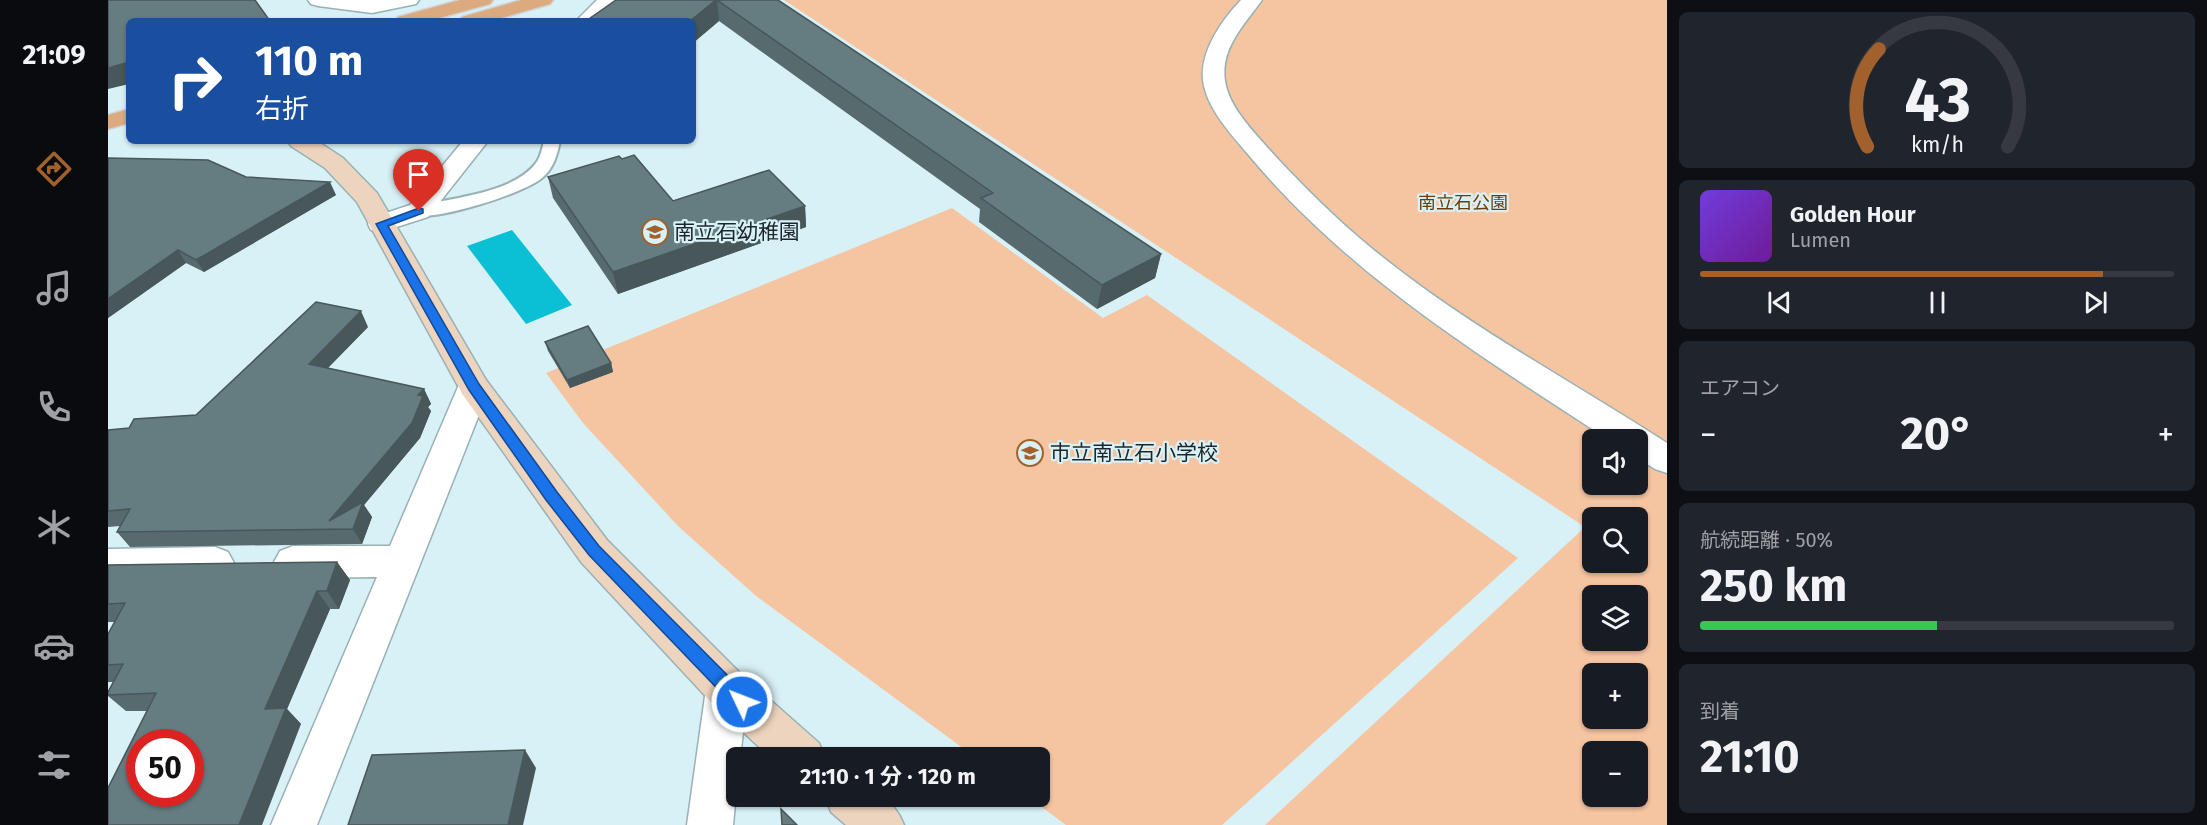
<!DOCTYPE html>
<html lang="ja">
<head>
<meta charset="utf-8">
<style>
	:root { --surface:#171b24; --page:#20242c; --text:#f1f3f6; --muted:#9ea1a6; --line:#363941; --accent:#a2612c }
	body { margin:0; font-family:"Fira Sans","Noto Sans JP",sans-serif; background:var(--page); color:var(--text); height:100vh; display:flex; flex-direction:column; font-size:22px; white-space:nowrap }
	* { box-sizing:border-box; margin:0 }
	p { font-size:20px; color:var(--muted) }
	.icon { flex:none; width:33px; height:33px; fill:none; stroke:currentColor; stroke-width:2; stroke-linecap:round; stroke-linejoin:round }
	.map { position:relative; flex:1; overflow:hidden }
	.drawer { display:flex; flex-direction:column; gap:12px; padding:12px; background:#0d0f14; width:540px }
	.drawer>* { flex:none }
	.banner { position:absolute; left:18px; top:18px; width:570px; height:126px; border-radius:9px; box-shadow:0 2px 4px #0004; background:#1a4fa0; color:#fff; overflow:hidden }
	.controls { position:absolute; left:1474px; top:429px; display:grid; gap:12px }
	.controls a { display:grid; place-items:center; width:66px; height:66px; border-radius:9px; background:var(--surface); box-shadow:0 2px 4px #0004; font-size:30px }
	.speed { position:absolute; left:18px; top:729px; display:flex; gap:12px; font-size:30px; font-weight:700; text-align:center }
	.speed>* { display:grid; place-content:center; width:78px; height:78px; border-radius:50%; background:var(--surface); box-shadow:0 2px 4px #0004; line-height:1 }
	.speed .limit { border:9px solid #d22; background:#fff; color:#111 }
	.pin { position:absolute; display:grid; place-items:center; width:51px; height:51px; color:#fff; margin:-62px -26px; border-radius:50% 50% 50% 0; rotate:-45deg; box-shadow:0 0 6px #0007 }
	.pin .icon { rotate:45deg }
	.me { position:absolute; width:66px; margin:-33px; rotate:313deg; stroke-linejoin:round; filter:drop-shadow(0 0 4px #0008) }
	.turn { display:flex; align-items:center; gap:21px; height:126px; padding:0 30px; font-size:27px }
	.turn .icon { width:78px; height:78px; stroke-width:2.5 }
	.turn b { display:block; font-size:42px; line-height:51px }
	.big { font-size:45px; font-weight:700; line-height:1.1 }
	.drawer .widget { flex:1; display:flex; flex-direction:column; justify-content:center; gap:9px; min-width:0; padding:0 21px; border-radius:9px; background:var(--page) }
	.drawer .dial { align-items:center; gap:0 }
	.dial svg { height:156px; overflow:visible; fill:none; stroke:var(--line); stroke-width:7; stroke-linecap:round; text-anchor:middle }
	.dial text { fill:var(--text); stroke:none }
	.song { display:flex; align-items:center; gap:18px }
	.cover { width:72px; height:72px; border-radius:9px; background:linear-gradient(135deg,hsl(260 70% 55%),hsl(280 70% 35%)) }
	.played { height:6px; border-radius:3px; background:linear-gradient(90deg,var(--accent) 85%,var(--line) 85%) }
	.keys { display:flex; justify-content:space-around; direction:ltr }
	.heat { display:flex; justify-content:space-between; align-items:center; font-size:33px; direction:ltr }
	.charge { height:9px; border-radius:4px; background:linear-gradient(90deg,#34c759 50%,var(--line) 0) }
	.trip { position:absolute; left:618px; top:747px; width:324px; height:60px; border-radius:9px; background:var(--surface); box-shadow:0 2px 4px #0004; font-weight:700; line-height:60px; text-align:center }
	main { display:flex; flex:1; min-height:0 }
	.tabs { display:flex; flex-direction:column; width:108px; justify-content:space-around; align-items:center; background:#090b0e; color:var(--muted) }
	.tabs .icon { width:42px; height:42px }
	.tabs .selected { color:var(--accent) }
	.tabs b { font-size:27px; color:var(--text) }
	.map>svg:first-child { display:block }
</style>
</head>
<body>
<main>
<nav class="tabs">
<b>21:09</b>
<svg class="icon selected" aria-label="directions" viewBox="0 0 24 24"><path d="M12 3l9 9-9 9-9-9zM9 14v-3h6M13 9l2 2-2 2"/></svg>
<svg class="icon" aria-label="music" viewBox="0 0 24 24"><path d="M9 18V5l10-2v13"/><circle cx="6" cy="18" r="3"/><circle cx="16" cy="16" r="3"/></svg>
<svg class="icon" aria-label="phone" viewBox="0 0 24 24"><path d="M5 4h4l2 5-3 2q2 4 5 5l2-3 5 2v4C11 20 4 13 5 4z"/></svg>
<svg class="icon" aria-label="climate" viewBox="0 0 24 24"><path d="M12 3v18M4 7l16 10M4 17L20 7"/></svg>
<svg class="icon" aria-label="car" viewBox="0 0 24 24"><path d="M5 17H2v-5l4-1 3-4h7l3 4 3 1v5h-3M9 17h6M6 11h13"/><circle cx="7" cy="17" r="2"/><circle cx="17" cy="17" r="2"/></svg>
<svg class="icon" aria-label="filters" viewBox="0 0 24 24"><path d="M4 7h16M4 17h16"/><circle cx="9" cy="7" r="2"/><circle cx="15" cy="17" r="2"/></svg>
</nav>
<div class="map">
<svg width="1559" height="825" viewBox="0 0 1559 825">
	<rect width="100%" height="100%" fill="#d8f1f6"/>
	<g fill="#f5c4a1" fill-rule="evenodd">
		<path d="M 676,0 L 1559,0 L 1559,825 L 1157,825 L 1477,527 ZM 1485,440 L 1530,440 L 1530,484 L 1485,484 ZM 1485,518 L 1530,518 L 1530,562 L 1485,562 ZM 1485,596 L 1530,596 L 1530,640 L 1485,640 ZM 1485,674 L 1530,674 L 1530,718 L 1485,718 ZM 1485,752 L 1530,752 L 1530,796 L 1485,796 Z"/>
		<path d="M 844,208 L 995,318 L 1039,295 L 1410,558 L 1114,825 L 958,825 L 920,797 L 932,796 L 932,758 L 867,757 L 647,595 L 570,526 L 475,423 L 438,373 Z"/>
	</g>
	<path fill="#0bbfd5" d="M 404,230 L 464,305 L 418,324 L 359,246 Z"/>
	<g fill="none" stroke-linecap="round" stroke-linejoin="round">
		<defs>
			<path id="service" d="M 436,141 L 452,141 C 449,155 446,168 434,178 C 415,194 327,221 305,215 L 302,211 L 305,207 C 340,198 405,194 428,163 C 433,157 434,148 436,141 Z"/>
			<path id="pedestrian" d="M 1133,0 L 1154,0 C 1137,24 1112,48 1117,81 C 1121,109 1149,135 1167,156 C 1197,188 1228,219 1262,247 C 1354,323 1460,379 1559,443 L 1559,473 L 1547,469 L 1530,458 L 1530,440 L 1501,440 C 1371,355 1239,274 1139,153 C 1122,133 1098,107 1095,80 C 1092,51 1114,20 1133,0 Z"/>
			<g id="minor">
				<path d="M 200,0 L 311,0 L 308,4 L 264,13 L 210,6 L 203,4 Z"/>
				<path d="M 489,0 L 511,0 L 490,21 L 468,21 Z"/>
				<path d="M 355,141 L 380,141 L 320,217 L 273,232 L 263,230 L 260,224 L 263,218 L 302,205 Z"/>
				<path d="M 366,376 L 377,379 L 382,387 L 209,825 L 163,825 L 269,577 L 185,578 L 172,573 L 166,562 L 172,551 L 185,546 L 282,546 L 350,387 L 355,379 Z"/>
				<path d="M 107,547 L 120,552 L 126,563 L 120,574 L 107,579 L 0,581 L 0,549 Z"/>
				<path d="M 619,670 L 634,675 L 640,689 L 632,758 L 628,758 L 628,794 L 625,825 L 579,825 L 598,689 L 604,675 Z"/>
			</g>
			<g id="secondary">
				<path d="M 180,141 L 209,141 L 235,158 L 269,193 L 378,380 L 499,540 L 634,675 L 711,743 L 717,758 L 663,758 L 604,703 L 473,562 L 355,395 L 249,202 L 217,168 L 183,146 Z"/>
				<path d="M 717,796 C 754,796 780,785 796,825 L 738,825 L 723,812 Z"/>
			</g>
			<g id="primary">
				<path d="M 352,0 L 385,0 L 382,4 L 320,21 L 287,21 L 290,17 Z"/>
				<path d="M 413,0 L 445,0 L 442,4 L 383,21 L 351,21 L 354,17 Z"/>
				<path d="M 21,109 L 21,123 L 0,129 L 0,115 Z"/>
			</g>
		</defs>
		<use href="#service" stroke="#98b1b5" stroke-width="4"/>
		<use href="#pedestrian" stroke="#98b1b5" stroke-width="3"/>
		<use href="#minor" stroke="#98b1b5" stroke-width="3"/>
		<use href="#secondary" stroke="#98b1b5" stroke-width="3"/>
		<use href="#primary" stroke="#d2d3d4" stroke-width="3"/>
		<use href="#service" fill="#fff" fill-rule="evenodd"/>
		<use href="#pedestrian" fill="#fff" fill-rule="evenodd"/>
		<use href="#minor" fill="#fff" fill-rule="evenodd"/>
		<use href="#secondary" fill="#edd4bf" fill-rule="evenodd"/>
		<use href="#primary" fill="#dbaa7f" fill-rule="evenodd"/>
	</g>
	<g fill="#576b6e">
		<path d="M 508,0 L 670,0 L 1053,254 L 1047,278 L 989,309 L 871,222 L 872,209 L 611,21 L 585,43 L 585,21 Z"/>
		<path d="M 0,158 L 138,177 L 228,195 L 96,272 L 78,263 L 0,318 Z"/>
		<path d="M 514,159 L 565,201 L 697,206 L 698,227 L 510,294 L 445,198 L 440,177 Z"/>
		<path d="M 260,327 L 220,368 L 316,389 L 323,404 L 320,407 L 323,411 L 312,438 L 256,505 L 264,517 L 254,544 L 22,547 L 9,532 L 12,526 L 0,527 L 0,430 L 21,428 L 88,415 Z"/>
		<path d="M 437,342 L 503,363 L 505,372 L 462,388 L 440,351 Z"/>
		<path d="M 229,562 L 242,580 L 231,609 L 222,609 L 179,709 L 193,724 L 39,711 L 18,711 L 0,696 L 0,692 L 5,682 L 0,682 L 0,634 L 7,622 L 0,622 L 0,565 Z"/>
	</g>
	<g fill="#47575a">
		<path d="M 609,0 L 611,21 L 585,43 L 585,21 L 582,21 Z"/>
		<path d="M 21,62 L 21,84 L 0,89 L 0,68 Z"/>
		<path d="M 222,182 L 228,195 L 96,272 L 88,260 Z"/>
		<path d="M 697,206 L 698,227 L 510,294 L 505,272 Z"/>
		<path d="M 70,250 L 78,263 L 0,318 L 0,299 Z"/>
		<path d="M 1053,254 L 1047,278 L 989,309 L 994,285 Z"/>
		<path d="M 253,311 L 260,327 L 209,379 L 201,364 Z"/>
		<path d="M 503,363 L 505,372 L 462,388 L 459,380 Z"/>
		<path d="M 316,389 L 323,404 L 320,407 L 323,411 L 312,438 L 256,505 L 264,517 L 254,544 L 245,529 L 221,521 L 310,395 Z"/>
		<path d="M 229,562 L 242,580 L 231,609 L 219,591 Z"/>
		<path d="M 209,591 L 222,609 L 179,709 L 193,724 L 154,825 L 131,825 L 157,709 Z"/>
		<path d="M 417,750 L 428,768 L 415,825 L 400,825 Z"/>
	</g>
	<g fill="#657c80" stroke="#47575a" stroke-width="1.5" fill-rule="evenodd">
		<path d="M 0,0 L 147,0 L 162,21 L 21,21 L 21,62 L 0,68 Z"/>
		<path d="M 508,0 L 608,0 L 582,21 L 478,21 Z"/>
		<path d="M 609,0 L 670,0 L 1053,254 L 994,285 L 873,198 L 885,193 Z"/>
		<path d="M 526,155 L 565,201 L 661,170 L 697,206 L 505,272 L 440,177 L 511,156 L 514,159 Z"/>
		<path d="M 0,158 L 100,160 L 138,177 L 222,182 L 88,260 L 70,250 L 0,299 Z"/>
		<path d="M 208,302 L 253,311 L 201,364 L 316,389 L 310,395 L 315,396 L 304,423 L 221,521 L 255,502 L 245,529 L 9,532 L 22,509 L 0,511 L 0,430 L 21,428 L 26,419 L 88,415 Z"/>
		<path d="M 480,326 L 503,363 L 459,380 L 437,342 Z"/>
		<path d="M 229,562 L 219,591 L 209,591 L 157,709 L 178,708 L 131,825 L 0,825 L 0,788 L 48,693 L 0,695 L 0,692 L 15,664 L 0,665 L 0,634 L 17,603 L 0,604 L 0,565 ZM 32,742 L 82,742 L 82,794 L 32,794 Z"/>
		<path d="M 417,750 L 400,825 L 240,825 L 264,755 Z"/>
		<path d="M 673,809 L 689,825 L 674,825 Z"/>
	</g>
	<path fill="#1a73e8" stroke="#114b97" stroke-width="1.5" d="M 311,208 L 315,209 L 315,213 L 280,226 L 371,384 L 449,492 L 491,546 L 641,697 L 643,702 L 641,708 L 634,710 L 628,708 L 481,555 L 438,500 L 361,390 L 268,224 Z"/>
	<defs>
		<symbol id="school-ring" viewBox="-11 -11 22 22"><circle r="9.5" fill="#d8f1f6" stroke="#a2612c" stroke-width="1.5"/><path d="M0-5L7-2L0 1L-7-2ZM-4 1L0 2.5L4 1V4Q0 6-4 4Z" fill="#a2612c"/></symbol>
	</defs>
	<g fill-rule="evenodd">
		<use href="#school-ring" x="532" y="217" width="30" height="30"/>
		<use href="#school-ring" x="907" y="438" width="30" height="30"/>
	</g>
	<g text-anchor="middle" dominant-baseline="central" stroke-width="4.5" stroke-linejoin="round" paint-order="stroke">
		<g font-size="18" fill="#6f3b09" stroke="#d8f1f6">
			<text x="1355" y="203">南立石公園</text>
		</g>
		<g font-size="21" fill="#1c2527" stroke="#d8f1f6" text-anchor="start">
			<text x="566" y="232">南立石幼稚園</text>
			<text x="942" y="453">市立南立石小学校</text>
		</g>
	</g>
</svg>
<div class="controls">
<a><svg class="icon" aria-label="sound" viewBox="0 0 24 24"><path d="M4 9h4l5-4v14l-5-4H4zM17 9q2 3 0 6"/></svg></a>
<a><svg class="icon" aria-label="search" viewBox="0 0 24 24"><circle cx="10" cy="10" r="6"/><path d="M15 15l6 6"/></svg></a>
<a><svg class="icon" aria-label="layers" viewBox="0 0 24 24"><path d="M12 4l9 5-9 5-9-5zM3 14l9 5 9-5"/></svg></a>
<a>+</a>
<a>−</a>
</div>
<div class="speed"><div class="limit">50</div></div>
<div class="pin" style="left:311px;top:211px;background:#d93025"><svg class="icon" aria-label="arrive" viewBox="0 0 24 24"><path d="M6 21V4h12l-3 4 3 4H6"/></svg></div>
<svg class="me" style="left:634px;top:702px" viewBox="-20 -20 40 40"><circle r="17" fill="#1a73e8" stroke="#fff" stroke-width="3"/><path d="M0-11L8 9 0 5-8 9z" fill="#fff"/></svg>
<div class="trip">21:10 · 1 分 · 120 m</div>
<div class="banner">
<div class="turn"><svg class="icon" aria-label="right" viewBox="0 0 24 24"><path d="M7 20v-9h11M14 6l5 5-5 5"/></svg><div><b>110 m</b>右折</div></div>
</div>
</div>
<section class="drawer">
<div class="widget dial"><svg viewBox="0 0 100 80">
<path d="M14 69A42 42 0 1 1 86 69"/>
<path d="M14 69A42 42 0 0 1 20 19" stroke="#a2612c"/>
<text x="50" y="56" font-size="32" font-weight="700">43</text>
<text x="50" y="72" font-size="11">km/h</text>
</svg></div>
<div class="widget">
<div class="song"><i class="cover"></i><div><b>Golden Hour</b><p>Lumen</p></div></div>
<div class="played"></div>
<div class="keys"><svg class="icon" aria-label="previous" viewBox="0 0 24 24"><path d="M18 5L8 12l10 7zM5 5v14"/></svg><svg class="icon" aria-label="pause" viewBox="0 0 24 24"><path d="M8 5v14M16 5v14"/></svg><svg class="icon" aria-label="next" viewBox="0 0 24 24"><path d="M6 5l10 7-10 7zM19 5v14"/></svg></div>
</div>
<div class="widget"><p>エアコン</p>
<div class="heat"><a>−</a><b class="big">20°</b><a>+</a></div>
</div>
<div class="widget"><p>航続距離 · 50%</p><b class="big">250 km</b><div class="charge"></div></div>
<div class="widget"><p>到着</p><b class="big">21:10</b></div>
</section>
</main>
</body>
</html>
